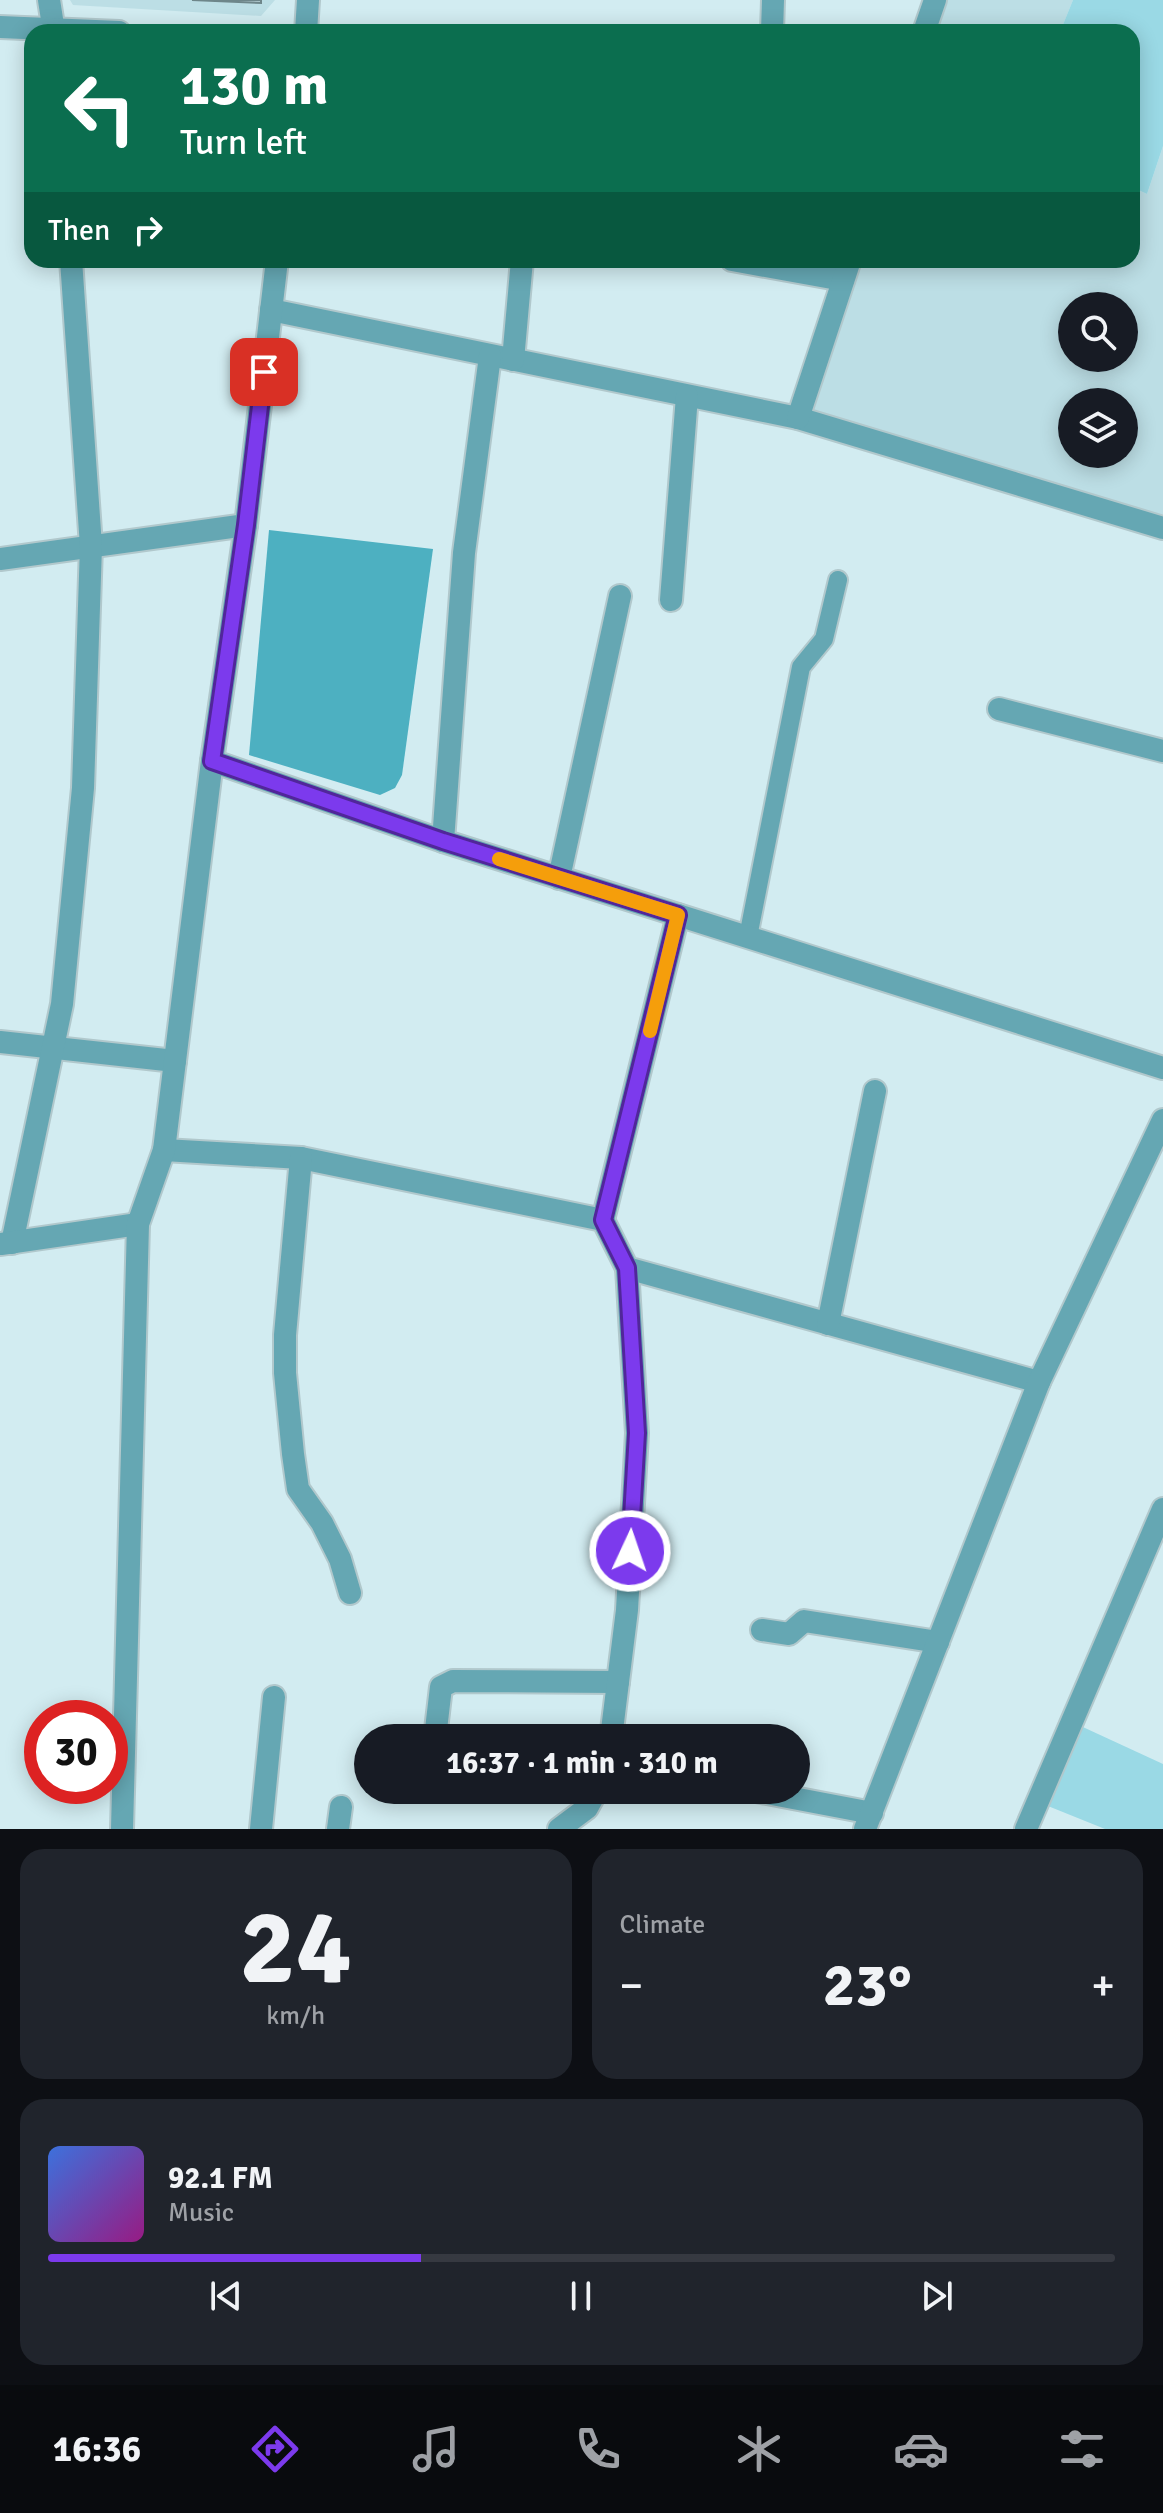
<!DOCTYPE html>
<html lang="en">
<head>
<meta charset="utf-8">
<style>
	:root { --surface:#171b24; --page:#20242c; --text:#f1f3f6; --muted:#9ea1a6; --line:#363941; --accent:#7c3aed }
	body { margin:0; font-family:Signika,sans-serif; background:var(--page); color:var(--text); height:100vh; display:flex; flex-direction:column; font-size:30px; white-space:nowrap }
	* { box-sizing:border-box; margin:0 }
	p { font-size:26px; color:var(--muted) }
	.icon { flex:none; width:44px; height:44px; fill:none; stroke:currentColor; stroke-width:2; stroke-linecap:round; stroke-linejoin:round }
	.map { position:relative; height:1829px; overflow:hidden }
	.drawer { display:flex; flex-direction:column; gap:20px; padding:20px; background:#0d0f14; flex:1 }
	.drawer>* { flex:none }
	.top-card { position:absolute; left:24px; top:24px; width:1116px; height:244px; border-radius:24px; box-shadow:0 4px 20px #0003; background:#0b6e4f; color:#fff; overflow:hidden }
	.tools { position:absolute; left:1058px; top:292px; display:grid; gap:16px }
	.tools a { display:grid; place-items:center; width:80px; height:80px; border-radius:50%; background:var(--surface); box-shadow:0 4px 20px #0003; font-size:40px }
	.speed { position:absolute; left:24px; top:1700px; display:flex; gap:16px; font-size:40px; font-weight:700; text-align:center }
	.speed>* { display:grid; place-content:center; width:104px; height:104px; border-radius:50%; background:var(--surface); box-shadow:0 4px 20px #0003; line-height:1 }
	.speed .limit { border:12px solid #d22; background:#fff; color:#111 }
	.pin { position:absolute; display:grid; place-items:center; width:68px; height:68px; color:#fff; margin:-34px; border-radius:16px; box-shadow:0 4px 12px #0006 }
	.me { position:absolute; width:88px; margin:-44px; rotate:3deg; stroke-linejoin:round; filter:drop-shadow(0 0 6px #0008) }
	.turn { display:flex; align-items:center; gap:28px; height:168px; padding:0 24px; font-size:36px }
	.turn .icon { width:104px; height:104px; stroke-width:2.5 }
	.turn b { display:block; font-size:56px; line-height:68px }
	.then { display:flex; align-items:center; height:76px; padding:0 24px; background:#0003; gap:16px; font-size:30px }
	.big { font-size:60px; font-weight:800; line-height:1.1 }
	.drawer .tile { flex:1; display:flex; flex-direction:column; justify-content:center; gap:12px; min-width:0; padding:0 28px; border-radius:24px; background:var(--page) }
	.drawer .dial { align-items:center; gap:0 }
	.dial b { font-size:104px; line-height:1 }
	.song { display:flex; align-items:center; gap:24px }
	.cover { width:96px; height:96px; border-radius:12px; background:linear-gradient(135deg,hsl(220 70% 55%),hsl(310 70% 35%)) }
	.played { height:8px; border-radius:4px; background:linear-gradient(90deg,var(--accent) 35%,var(--line) 35%) }
	.keys { display:flex; justify-content:space-around; direction:ltr }
	.heat { display:flex; justify-content:space-between; align-items:center; font-size:44px; direction:ltr }
	.drawer .tiles { flex:1; display:grid; gap:20px; grid-template-columns:1fr 1fr }
	.tile:last-child { grid-column:span 2 }
	.trip { position:absolute; left:354px; top:1724px; width:456px; height:80px; border-radius:40px; background:var(--surface); box-shadow:0 4px 20px #0003; font-weight:800; line-height:80px; text-align:center }
	.menu { display:flex; height:128px; justify-content:space-around; align-items:center; background:#090b0e; color:var(--muted) }
	.menu .icon { width:56px; height:56px }
	.menu .on { color:var(--accent) }
	.menu b { font-size:36px; color:var(--text) }
	.map>svg:first-child { display:block }
</style>
</head>
<body>
<div class="map">
<svg width="1163" height="1829" viewBox="0 0 1163 1829">
	<rect width="100%" height="100%" fill="#d2ecf1"/>
	<g fill="#bcdee5" fill-rule="evenodd">
		<path d="M 70,0 L 275,0 L 261,16 L 73,5 Z"/>
		<path d="M 935,0 L 1073,0 L 1060,32 L 925,32 Z"/>
		<path d="M 1163,146 L 1163,528 L 798,418 L 850,260 L 1132,260 L 1132,187 L 1147,194 ZM 1072,306 L 1124,306 L 1124,358 L 1072,358 ZM 1072,402 L 1124,402 L 1124,454 L 1072,454 Z"/>
	</g>
	<g fill="#9ad9e5">
		<path d="M 1073,0 L 1163,0 L 1163,146 L 1147,194 L 1132,187 L 1132,32 L 1060,32 Z"/>
		<path d="M 1072,1722 L 1163,1764 L 1163,1829 L 1105,1829 L 1038,1802 Z"/>
	</g>
	<path fill="#4db0c1" d="M 269,530 L 433,549 L 402,775 L 395,788 L 380,795 L 249,755 Z"/>
	<path fill="#b0c9ce" stroke="#6e868a" stroke-width="2" d="M 192,0 L 261,0 L 261,3 Z"/>
	<g fill="none" stroke-linecap="round" stroke-linejoin="round">
		<defs>
			<path id="service" d="M 748,937 L 801,667 L 824,639 L 838,580"/>
			<g id="minor">
				<path d="M 49,0 L 54,32"/>
				<path d="M 0,27 L 119,32"/>
				<path d="M 306,32 L 308,0"/>
				<path d="M 772,32 L 773,0"/>
				<path d="M 924,32 L 935,0"/>
				<path d="M 732,260 L 843,280"/>
				<path d="M 271,310 L 798,418 L 1163,528"/>
				<path d="M 513,360 L 522,260"/>
				<path d="M 798,418 L 850,260"/>
				<path d="M 0,559 L 246,525"/>
				<path d="M 671,600 L 687,396"/>
				<path d="M 999,709 L 1163,751"/>
				<path d="M 212,761 L 443,841 L 1163,1068"/>
				<path d="M 443,841 L 464,553 L 490,356"/>
				<path d="M 559,878 L 620,596"/>
				<path d="M 0,1042 L 175,1061"/>
				<path d="M 164,1150 L 301,1158 L 603,1220 L 627,1268 L 1039,1382"/>
				<path d="M 301,1158 L 285,1335 L 285,1373 L 293,1454 L 298,1489 L 322,1523 L 340,1559 L 350,1593"/>
				<path d="M 603,1220 L 678,915"/>
				<path d="M 12,1243 L 62,1004 L 83,788 L 91,546 L 71,260"/>
				<path d="M 1,1244 L 138,1224"/>
				<path d="M 828,1324 L 875,1091"/>
				<path d="M 762,1630 L 789,1634 L 804,1621 L 938,1642"/>
				<path d="M 435,1738 L 441,1687 L 453,1681 L 618,1682"/>
				<path d="M 611,1738 L 627,1610 L 637,1433 L 627,1268"/>
				<path d="M 751,1790 L 872,1813"/>
				<path d="M 122,1829 L 138,1224 L 164,1150 L 212,761 L 246,525 L 277,260"/>
				<path d="M 261,1829 L 274,1697"/>
				<path d="M 338,1829 L 341,1807"/>
				<path d="M 559,1829 L 587,1808 L 597,1790"/>
				<path d="M 865,1829 L 1039,1382 L 1163,1120"/>
				<path d="M 1026,1829 L 1163,1509"/>
			</g>
		</defs>
		<use href="#service" stroke="#b1c8cc" stroke-width="22"/>
		<use href="#minor" stroke="#b1c8cc" stroke-width="26"/>
		<use href="#service" stroke="#65a7b3" stroke-width="18"/>
		<use href="#minor" stroke="#65a7b3" stroke-width="22"/>
	</g>
	<g fill="none" stroke-linecap="round" stroke-linejoin="round">
		<defs>
			<path id="route" d="M 264,372 L 246,525 L 212,761 L 443,841 L 678,915 L 603,1220 L 627,1268 L 637,1433 L 630,1551"/>
		</defs>
		<use href="#route" stroke="#51269a" stroke-width="20"/>
		<use href="#route" stroke="#7c3aed" stroke-width="14"/>
		<path stroke="#f59e0b" stroke-width="14" d="M 499,859 L 678,915 L 650,1031"/>
	</g>
</svg>
<div class="tools">
<a><svg class="icon" aria-label="search" viewBox="0 0 24 24"><circle cx="10" cy="10" r="6"/><path d="M15 15l6 6"/></svg></a>
<a><svg class="icon" aria-label="layers" viewBox="0 0 24 24"><path d="M12 4l9 5-9 5-9-5zM3 14l9 5 9-5"/></svg></a>
</div>
<div class="speed"><div class="limit">30</div></div>
<div class="pin" style="left:264px;top:372px;background:#d93025"><svg class="icon" aria-label="arrive" viewBox="0 0 24 24"><path d="M6 21V4h12l-3 4 3 4H6"/></svg></div>
<svg class="me" style="left:630px;top:1551px" viewBox="-20 -20 40 40"><circle r="17" fill="#7c3aed" stroke="#fff" stroke-width="3"/><path d="M0-11L8 9 0 5-8 9z" fill="#fff"/></svg>
<div class="trip">16:37 · 1 min · 310 m</div>
<div class="top-card">
<div class="turn"><svg class="icon" aria-label="left" viewBox="0 0 24 24"><path d="M17 20v-9H6M10 6l-5 5 5 5"/></svg><div><b>130 m</b>Turn left</div></div>
<div class="then">Then<svg class="icon" aria-label="right" viewBox="0 0 24 24"><path d="M7 20v-9h11M14 6l5 5-5 5"/></svg></div>
</div>
</div>
<section class="drawer">
<div class="tiles">
<div class="tile dial"><b>24</b><p>km/h</p></div>
<div class="tile"><p>Climate</p>
<div class="heat"><a>−</a><b class="big">23°</b><a>+</a></div>
</div>
<div class="tile">
<div class="song"><i class="cover"></i><div><b>92.1 FM</b><p>Music</p></div></div>
<div class="played"></div>
<div class="keys"><svg class="icon" aria-label="previous" viewBox="0 0 24 24"><path d="M18 5L8 12l10 7zM5 5v14"/></svg><svg class="icon" aria-label="pause" viewBox="0 0 24 24"><path d="M8 5v14M16 5v14"/></svg><svg class="icon" aria-label="next" viewBox="0 0 24 24"><path d="M6 5l10 7-10 7zM19 5v14"/></svg></div>
</div>
</div>
</section>
<nav class="menu">
<b>16:36</b>
<svg class="icon on" aria-label="directions" viewBox="0 0 24 24"><path d="M12 3l9 9-9 9-9-9zM9 14v-3h6M13 9l2 2-2 2"/></svg>
<svg class="icon" aria-label="music" viewBox="0 0 24 24"><path d="M9 18V5l10-2v13"/><circle cx="6" cy="18" r="3"/><circle cx="16" cy="16" r="3"/></svg>
<svg class="icon" aria-label="phone" viewBox="0 0 24 24"><path d="M5 4h4l2 5-3 2q2 4 5 5l2-3 5 2v4C11 20 4 13 5 4z"/></svg>
<svg class="icon" aria-label="climate" viewBox="0 0 24 24"><path d="M12 3v18M4 7l16 10M4 17L20 7"/></svg>
<svg class="icon" aria-label="car" viewBox="0 0 24 24"><path d="M5 17H2v-5l4-1 3-4h7l3 4 3 1v5h-3M9 17h6M6 11h13"/><circle cx="7" cy="17" r="2"/><circle cx="17" cy="17" r="2"/></svg>
<svg class="icon" aria-label="filters" viewBox="0 0 24 24"><path d="M4 7h16M4 17h16"/><circle cx="9" cy="7" r="2"/><circle cx="15" cy="17" r="2"/></svg>
</nav>
</body>
</html>
